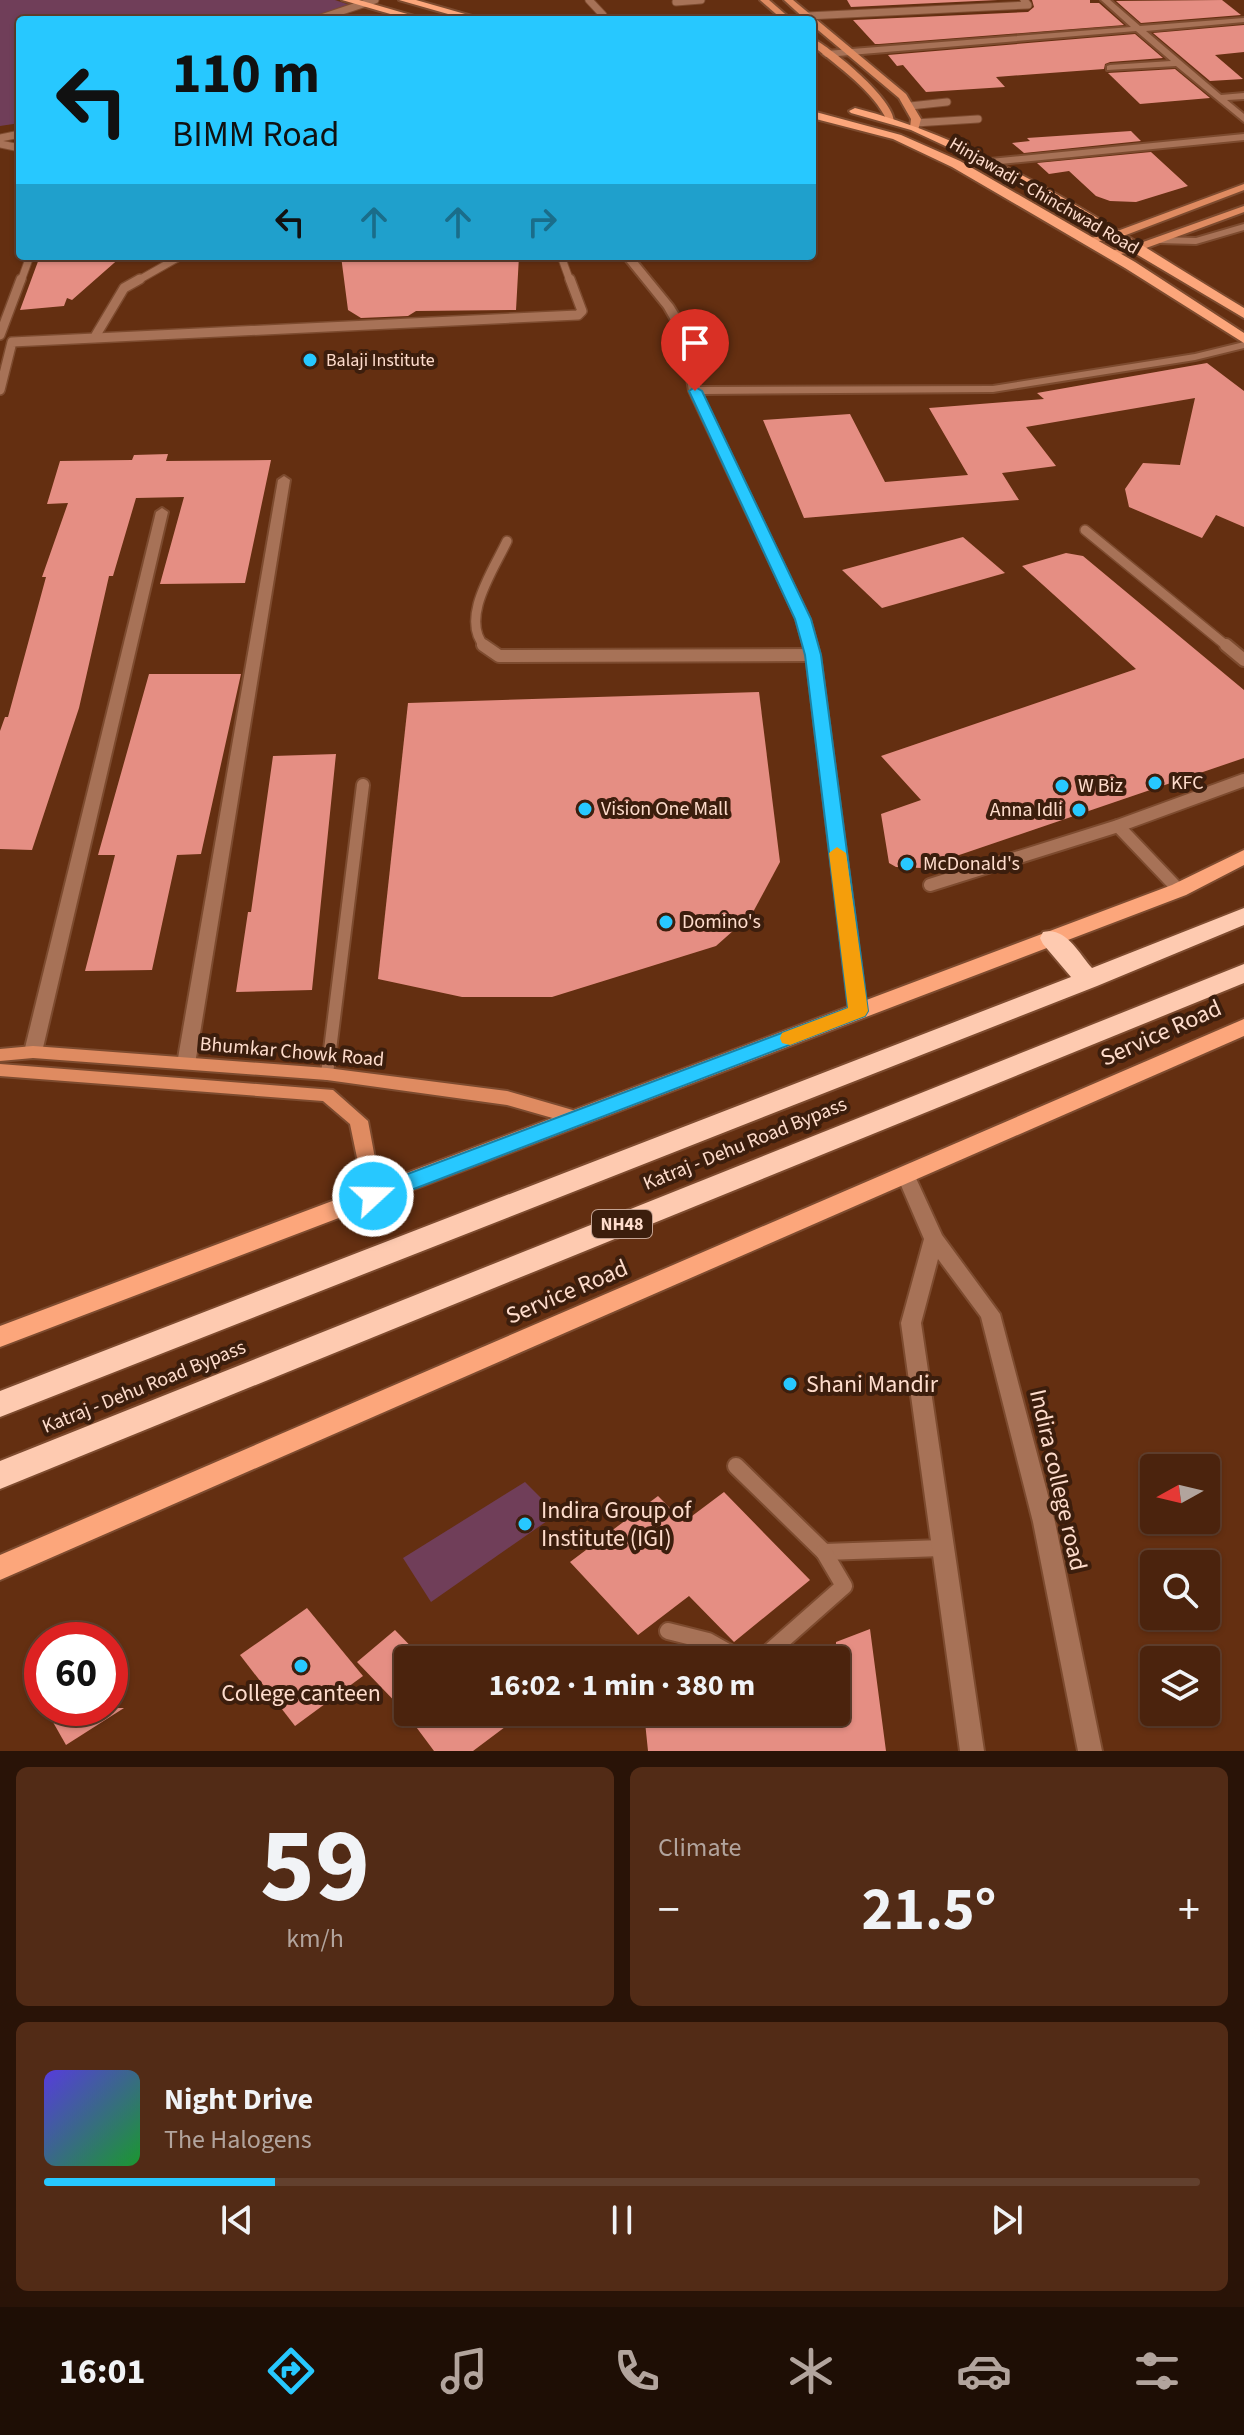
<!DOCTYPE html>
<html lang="en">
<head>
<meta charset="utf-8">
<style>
	:root { --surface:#4b230d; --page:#522b16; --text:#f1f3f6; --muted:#b2a49d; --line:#62402e; --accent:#27c8ff }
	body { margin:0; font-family:"Source Sans 3",sans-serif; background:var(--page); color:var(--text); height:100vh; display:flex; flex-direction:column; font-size:30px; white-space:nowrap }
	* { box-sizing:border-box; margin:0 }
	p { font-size:26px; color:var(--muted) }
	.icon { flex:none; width:44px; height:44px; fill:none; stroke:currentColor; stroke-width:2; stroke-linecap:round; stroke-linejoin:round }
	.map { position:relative; height:1751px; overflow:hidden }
	.drawer { display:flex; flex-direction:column; gap:16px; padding:16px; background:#291307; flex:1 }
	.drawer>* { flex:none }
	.top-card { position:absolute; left:16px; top:16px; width:800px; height:244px; border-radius:8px; box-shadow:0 2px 6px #0004,0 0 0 2px var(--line); background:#27c8ff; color:#111; overflow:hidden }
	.needle { width:52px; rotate:262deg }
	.fabs { position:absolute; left:1140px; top:1454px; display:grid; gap:16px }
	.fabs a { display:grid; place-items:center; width:80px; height:80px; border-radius:8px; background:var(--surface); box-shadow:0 2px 6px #0004,0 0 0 2px var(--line); font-size:40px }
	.speed { position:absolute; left:24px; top:1622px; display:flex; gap:16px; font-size:40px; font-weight:700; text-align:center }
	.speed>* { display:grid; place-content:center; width:104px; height:104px; border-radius:50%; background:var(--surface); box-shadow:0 2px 6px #0004,0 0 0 2px var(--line); line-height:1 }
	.speed .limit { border:12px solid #d22; background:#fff; color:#111 }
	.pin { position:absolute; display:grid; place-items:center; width:68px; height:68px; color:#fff; margin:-82px -34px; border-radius:50% 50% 50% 0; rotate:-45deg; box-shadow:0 0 8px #0007 }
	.pin .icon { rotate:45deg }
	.me { position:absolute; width:88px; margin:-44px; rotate:69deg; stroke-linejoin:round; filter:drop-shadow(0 0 6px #0008) }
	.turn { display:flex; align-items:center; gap:28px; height:168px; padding:0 24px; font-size:36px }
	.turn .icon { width:104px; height:104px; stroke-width:2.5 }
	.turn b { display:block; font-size:56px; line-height:68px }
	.lanes { display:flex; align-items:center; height:76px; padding:0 24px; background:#0003; justify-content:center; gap:40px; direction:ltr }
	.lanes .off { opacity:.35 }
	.big { font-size:60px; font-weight:700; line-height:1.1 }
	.drawer .card { flex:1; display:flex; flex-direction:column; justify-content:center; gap:12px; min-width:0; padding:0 28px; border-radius:12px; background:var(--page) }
	.drawer .dial { align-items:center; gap:0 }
	.dial b { font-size:104px; line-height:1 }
	.song { display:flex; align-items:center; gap:24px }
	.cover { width:96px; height:96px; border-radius:12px; background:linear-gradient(135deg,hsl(250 70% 55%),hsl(130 70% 35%)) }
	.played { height:8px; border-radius:4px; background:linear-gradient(90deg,var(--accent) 20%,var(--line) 20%) }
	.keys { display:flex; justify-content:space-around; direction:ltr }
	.heat { display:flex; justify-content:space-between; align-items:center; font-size:44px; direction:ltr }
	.drawer .tiles { flex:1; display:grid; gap:16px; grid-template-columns:1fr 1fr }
	.card:last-child { grid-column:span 2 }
	.trip { position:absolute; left:394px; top:1646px; width:456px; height:80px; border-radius:8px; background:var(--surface); box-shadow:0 2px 6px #0004,0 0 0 2px var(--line); font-weight:700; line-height:80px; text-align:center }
	.tab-bar { display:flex; height:128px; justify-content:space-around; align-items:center; background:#1e0e05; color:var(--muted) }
	.tab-bar .icon { width:56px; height:56px }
	.tab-bar .selected { color:var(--accent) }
	.tab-bar b { font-size:36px; color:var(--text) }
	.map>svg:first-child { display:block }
</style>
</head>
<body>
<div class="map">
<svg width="1244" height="1751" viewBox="0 0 1244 1751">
	<rect width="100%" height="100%" fill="#642f11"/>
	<g fill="#703e59">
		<path d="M 0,0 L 335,0 L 350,5 L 308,20 L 20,20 L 20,123 L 0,126 Z"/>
		<path d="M 525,1482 L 557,1514 L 431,1602 L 403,1558 Z"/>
	</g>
	<g fill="#e58e83">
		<path d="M 847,0 L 998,0 L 851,7 Z"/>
		<path d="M 1032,0 L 1090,0 L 1090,3 L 1099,3 L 1124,25 L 879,44 L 875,44 L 853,20 L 1028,12 L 1034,7 Z"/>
		<path d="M 1222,0 L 1241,15 L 1141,23 L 1116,1 Z"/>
		<path d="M 1244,25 L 1244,52 L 1215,55 L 1243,79 L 1210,81 L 1153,33 Z"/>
		<path d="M 1135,34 L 1163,58 L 1110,62 L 1105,64 L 1104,69 L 996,77 L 1005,87 L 926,92 L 903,65 L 897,66 L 888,55 Z"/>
		<path d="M 1175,69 L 1210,98 L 1140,104 L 1108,73 Z"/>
		<path d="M 1131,131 L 1141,141 L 1024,153 L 1012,143 L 1030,141 L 1027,138 Z"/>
		<path d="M 1151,152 L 1188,186 L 1136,202 L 1110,201 L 1096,196 L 1069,171 L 1049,174 L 1037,163 Z"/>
		<path d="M 40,256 L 122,256 L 72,300 L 67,298 L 64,306 L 20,310 Z"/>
		<path d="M 341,256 L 519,256 L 516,310 L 416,311 L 408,316 L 361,318 L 348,310 Z"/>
		<path d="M 1207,363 L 1244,391 L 1244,527 L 1216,515 L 1202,538 L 1129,507 L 1125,489 L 1143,463 L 1180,465 L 1195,398 L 1026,427 L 1056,466 L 1002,473 L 1019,500 L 804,518 L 763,420 L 850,414 L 885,482 L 968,475 L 929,408 L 1044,399 L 1037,393 Z"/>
		<path d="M 168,454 L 166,461 L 271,460 L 245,583 L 160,584 L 184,497 L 136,498 L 113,576 L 109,576 L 79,708 L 32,850 L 0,849 L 0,731 L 5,717 L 8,717 L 46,577 L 42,577 L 68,503 L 47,504 L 60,461 L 132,460 L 134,455 Z"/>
		<path d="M 963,537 L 1005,573 L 882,608 L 842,570 Z"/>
		<path d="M 1066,553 L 1083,556 L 1244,690 L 1244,758 L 921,868 L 896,867 L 889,863 L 881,814 L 921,800 L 881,756 L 1136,669 L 1022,566 Z"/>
		<path d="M 149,674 L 241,674 L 201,854 L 177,855 L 152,970 L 85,971 L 115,855 L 98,855 Z"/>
		<path d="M 759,692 L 780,862 L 752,914 L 716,946 L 552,997 L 462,997 L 378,979 L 408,703 Z"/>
		<path d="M 336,754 L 312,990 L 236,992 L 248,912 L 251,912 L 273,756 Z"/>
		<path d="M 724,1492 L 810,1580 L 734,1642 L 689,1596 L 638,1635 L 570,1562 L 658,1496 L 684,1522 Z"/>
		<path d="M 307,1608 L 363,1676 L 295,1726 L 240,1655 Z"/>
		<path d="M 870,1629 L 886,1751 L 648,1751 L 644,1712 L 836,1712 L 836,1642 Z"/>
		<path d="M 395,1630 L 424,1660 L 408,1660 L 408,1712 L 525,1712 L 473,1751 L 434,1751 L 405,1712 L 357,1662 Z"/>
		<path d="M 45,1708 L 124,1708 L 66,1745 Z"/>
	</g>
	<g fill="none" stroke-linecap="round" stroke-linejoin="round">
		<defs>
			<g id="lane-far3">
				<path d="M 589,0 L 603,15 L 602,20"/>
				<path d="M 676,2 L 701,0"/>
				<path d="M 807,16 L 1028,5 L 1024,0"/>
				<path d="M 315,20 L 375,0"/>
				<path d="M 910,106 L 947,102"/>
				<path d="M 915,123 L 978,119"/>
				<path d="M 0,138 L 20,134"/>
				<path d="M 0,144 L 20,148"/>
				<path d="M 561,256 L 570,281"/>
				<path d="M 21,281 L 30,256"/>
				<path d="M 137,281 L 181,256"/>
			</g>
			<g id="lane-far2">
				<path d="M 0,335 L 21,279"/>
				<path d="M 96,335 L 124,288 L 140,279"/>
				<path d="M 0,390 L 12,342 L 578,315 L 582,311 L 570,279"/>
				<path d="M 1085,530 L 1228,647"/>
				<path d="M 485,647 C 459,619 494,569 507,541"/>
			</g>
			<g id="lane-far1">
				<path d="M 483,645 L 499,656 L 813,655"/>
				<path d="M 1226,645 L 1244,660"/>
				<path d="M 1118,826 L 1179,890"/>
				<path d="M 930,885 L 1118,826 L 1244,780"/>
				<path d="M 327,1074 L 363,785"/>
			</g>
			<g id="lane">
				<path d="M 736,1466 L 824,1552 L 942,1548"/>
				<path d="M 668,1631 L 708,1641 L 733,1655 L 766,1655 L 844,1586 L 824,1552"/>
			</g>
			<g id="street">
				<path d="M 1101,0 L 1110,0 L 1140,26 L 1244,18 L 1244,22 L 1146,31 L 1221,95 L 1244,93 L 1244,99 L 1227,100 L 1244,114 L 1244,122 L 1176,66 L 1107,70 L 1107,66 L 1110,65 L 1171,61 L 1136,31 L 826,57 L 822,54 L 826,51 L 1131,27 Z"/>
				<path d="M 1244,134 L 1244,140 L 990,165 L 985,162 L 990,159 Z"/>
				<path d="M 1244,224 L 1244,230 L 1196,244 L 1158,243 L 1153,240 L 1158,237 L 1196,238 Z"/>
				<path d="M 622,256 L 633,256 L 673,305 L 692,336 L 700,387 L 993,386 L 1195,354 L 1244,342 L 1244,348 L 1195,360 L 993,392 L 702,394 L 810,619 L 820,655 L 867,1011 L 864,1015 L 852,1015 L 849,1011 L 806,655 L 796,619 L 689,391 L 680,336 L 664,308 Z"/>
				<path d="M 284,476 L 290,480 L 195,1064 L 192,1068 L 180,1068 L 177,1064 L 278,480 Z"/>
				<path d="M 162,508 L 168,512 L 42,1052 L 39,1056 L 27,1056 L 24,1052 L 156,512 Z"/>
				<path d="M 906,1169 L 913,1171 L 915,1176 L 942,1235 L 1000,1314 L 1055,1522 L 1102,1751 L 1078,1751 L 1033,1522 L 981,1317 L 938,1259 L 921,1323 L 984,1751 L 960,1751 L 901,1323 L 924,1239 L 897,1176 L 899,1171 Z"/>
			</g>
			<g id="secondary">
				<path d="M 760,0 L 769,0 L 792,20 L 783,20 Z"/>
				<path d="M 784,0 L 793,0 L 906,94 L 921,119 L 918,130 L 910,128 L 911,119 L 899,98 L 812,25 L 812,20 L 806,20 Z"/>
				<path d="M 812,38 C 833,49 894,99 894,122 L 888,122 C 872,89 839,68 812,45 Z"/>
				<path d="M 1244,184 L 1244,190 L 1118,238 L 1087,243 L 1082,240 L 1112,233 Z"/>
				<path d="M 1244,206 L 1244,212 L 1138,251 L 1108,256 L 1103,253 L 1132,246 Z"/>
				<path d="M 33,1046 L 327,1068 L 507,1091 L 583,1113 L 586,1118 L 583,1123 L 577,1125 L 507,1105 L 327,1080 L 33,1058 L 0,1061 L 0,1049 Z"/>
				<path d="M 0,1064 L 333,1090 L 368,1121 L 382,1196 L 380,1201 L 373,1203 L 366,1201 L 350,1124 L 323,1101 L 0,1076 Z"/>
			</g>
			<g id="primary">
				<path d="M 342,0 L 359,0 L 428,20 L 411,20 Z"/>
				<path d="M 399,0 L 416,0 L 486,20 L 469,20 Z"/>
				<path d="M 855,108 C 996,144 1120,234 1244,308 L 1244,318 L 986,165 L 911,130 L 851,113 L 849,111 Z"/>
				<path d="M 812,111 L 901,135 L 960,161 L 1135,262 L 1244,333 L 1244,343 L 1125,268 L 952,167 L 893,139 L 812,118 Z"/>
				<path d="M 1244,850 L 1244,865 L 1186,895 L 0,1347 L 0,1326 L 1172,885 Z"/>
				<path d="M 1244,1019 L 1244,1036 L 0,1580 L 0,1555 Z"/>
			</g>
			<g id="highway">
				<path d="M 1244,908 L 1244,925 L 1097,986 L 0,1417 L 0,1391 L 1071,977 L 1043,944 L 1040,938 L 1043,932 C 1065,926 1079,953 1092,968 Z"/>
				<path d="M 1244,964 L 1244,983 L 0,1489 L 0,1461 Z"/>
			</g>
		</defs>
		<use href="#lane-far3" stroke="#7d4b2f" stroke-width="9"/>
		<use href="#lane-far2" stroke="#7d4b2f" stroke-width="12"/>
		<use href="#lane-far1" stroke="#7d4b2f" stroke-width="16"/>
		<use href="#lane" stroke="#7d4b2f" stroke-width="20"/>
		<use href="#street" stroke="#7d4b2f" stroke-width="4"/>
		<use href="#secondary" stroke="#7d4b2f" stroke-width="4"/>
		<use href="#primary" stroke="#7d4b2f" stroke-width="4"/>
		<use href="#highway" stroke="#7d4b2f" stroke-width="4"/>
		<use href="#lane-far3" stroke="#a77257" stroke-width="7"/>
		<use href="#lane-far2" stroke="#a77257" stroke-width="9"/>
		<use href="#lane-far1" stroke="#a77257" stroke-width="12"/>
		<use href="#lane" stroke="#a77257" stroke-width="16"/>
		<use href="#street" fill="#a77257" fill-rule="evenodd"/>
		<use href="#secondary" fill="#df8b61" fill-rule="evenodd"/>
		<use href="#primary" fill="#fca67b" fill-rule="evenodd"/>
		<use href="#highway" fill="#fecab0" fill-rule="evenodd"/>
	</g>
	<path fill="#27c8ff" stroke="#1982a6" stroke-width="2" d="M 695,387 L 702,391 L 811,619 L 821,655 L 868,1011 L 865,1016 L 380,1202 L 365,1202 L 362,1196 L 365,1190 L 848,1008 L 805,655 L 795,619 L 689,391 Z"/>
	<path fill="#f59e0b" d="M 837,847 L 846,853 L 868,1011 L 865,1016 L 790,1045 L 782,1043 L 780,1038 L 782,1033 L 848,1008 L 829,853 Z"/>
	<g fill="#27c8ff" stroke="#3c1e0d" stroke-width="3">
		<circle cx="310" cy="360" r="8"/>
		<circle cx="1155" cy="783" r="8"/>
		<circle cx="1062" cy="786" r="8"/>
		<circle cx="585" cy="809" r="8"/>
		<circle cx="1079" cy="810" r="8"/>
		<circle cx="907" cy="864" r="8"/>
		<circle cx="666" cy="922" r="8"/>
		<circle cx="790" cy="1384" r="8"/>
		<circle cx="525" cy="1524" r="8"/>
		<circle cx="301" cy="1666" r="8"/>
	</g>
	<g text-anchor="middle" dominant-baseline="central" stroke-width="8" stroke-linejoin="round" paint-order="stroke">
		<g font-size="18" fill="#fedccc" stroke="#3c1e0d">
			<text transform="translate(1044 196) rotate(30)">Hinjawadi - Chinchwad Road</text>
		</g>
		<g font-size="18" fill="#fedccc" stroke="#3c1e0d" text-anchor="start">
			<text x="326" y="360">Balaji Institute</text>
		</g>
		<rect fill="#3c1e0d" stroke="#c4a393" stroke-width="2" x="592" y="1210" width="60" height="28" rx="6"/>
		<g font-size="18" font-weight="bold" fill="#fedccc">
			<text x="622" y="1224">NH48</text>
		</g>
		<g font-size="20" fill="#fedccc" stroke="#3c1e0d" text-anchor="start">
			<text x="1171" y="783">KFC</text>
			<text x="1078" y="786">W Biz</text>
			<text x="601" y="809">Vision One Mall</text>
			<text x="1063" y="810" text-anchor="end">Anna Idli</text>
			<text x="923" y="864">McDonald's</text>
			<text x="682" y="922">Domino's</text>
		</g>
		<g font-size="20" fill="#fedccc" stroke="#3c1e0d">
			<text transform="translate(292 1052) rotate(5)">Bhumkar Chowk Road</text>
			<text transform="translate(745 1144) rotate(-22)">Katraj - Dehu Road Bypass</text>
			<text transform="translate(144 1387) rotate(-22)">Katraj - Dehu Road Bypass</text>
		</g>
		<g font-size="24" fill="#fedccc" stroke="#3c1e0d">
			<text transform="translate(1161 1033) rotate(-24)">Service Road</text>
			<text transform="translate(567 1292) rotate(-23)">Service Road</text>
			<text transform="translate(1058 1480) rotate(77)">Indira college road</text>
		</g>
		<g font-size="24" fill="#fedccc" stroke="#3c1e0d" text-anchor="start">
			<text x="806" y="1384">Shani Mandir</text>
			<text x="541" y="1510">Indira Group of<tspan x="541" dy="28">Institute (IGI)</tspan></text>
			<text x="301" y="1693" text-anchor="middle">College canteen</text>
		</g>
	</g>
</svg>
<div class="fabs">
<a><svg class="needle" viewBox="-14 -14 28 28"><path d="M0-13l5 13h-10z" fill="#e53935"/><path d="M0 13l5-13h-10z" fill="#b2a49d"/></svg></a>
<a><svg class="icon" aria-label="search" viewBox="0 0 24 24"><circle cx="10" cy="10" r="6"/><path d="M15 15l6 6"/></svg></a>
<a><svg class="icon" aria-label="layers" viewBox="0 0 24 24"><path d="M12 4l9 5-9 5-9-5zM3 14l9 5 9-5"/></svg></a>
</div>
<div class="speed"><div class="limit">60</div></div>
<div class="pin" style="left:695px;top:391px;background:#d93025"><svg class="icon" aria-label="arrive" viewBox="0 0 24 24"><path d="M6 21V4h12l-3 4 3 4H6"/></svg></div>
<svg class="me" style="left:373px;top:1196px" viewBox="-20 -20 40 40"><circle r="17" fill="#27c8ff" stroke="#fff" stroke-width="3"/><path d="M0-11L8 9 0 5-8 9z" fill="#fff"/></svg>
<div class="trip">16:02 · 1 min · 380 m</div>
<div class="top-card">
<div class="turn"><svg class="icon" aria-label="left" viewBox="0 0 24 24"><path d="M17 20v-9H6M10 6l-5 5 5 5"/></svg><div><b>110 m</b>BIMM Road</div></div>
<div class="lanes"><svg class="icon" aria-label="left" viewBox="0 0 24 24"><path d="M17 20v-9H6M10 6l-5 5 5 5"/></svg><svg class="icon off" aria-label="ahead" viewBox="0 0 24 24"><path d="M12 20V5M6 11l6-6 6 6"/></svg><svg class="icon off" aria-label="ahead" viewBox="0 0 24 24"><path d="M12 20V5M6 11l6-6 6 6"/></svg><svg class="icon off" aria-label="right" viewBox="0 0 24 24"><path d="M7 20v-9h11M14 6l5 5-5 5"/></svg></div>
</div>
</div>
<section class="drawer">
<div class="tiles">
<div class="card dial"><b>59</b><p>km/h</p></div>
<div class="card"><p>Climate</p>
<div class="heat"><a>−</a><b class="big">21.5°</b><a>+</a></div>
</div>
<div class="card">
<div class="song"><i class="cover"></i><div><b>Night Drive</b><p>The Halogens</p></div></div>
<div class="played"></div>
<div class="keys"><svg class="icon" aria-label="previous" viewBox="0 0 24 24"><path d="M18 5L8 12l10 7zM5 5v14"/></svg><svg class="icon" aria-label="pause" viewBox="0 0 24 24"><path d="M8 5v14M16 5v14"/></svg><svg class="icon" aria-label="next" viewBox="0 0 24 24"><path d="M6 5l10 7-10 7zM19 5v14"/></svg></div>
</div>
</div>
</section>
<nav class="tab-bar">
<b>16:01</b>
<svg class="icon selected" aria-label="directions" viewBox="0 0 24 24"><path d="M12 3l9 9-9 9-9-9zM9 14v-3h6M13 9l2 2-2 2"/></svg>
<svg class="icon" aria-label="music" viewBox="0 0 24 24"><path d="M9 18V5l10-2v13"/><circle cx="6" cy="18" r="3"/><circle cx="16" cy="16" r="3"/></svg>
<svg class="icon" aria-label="phone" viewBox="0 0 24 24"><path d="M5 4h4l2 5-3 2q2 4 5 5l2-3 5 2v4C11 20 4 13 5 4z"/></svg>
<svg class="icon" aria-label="climate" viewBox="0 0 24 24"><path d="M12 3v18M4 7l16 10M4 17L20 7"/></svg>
<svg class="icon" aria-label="car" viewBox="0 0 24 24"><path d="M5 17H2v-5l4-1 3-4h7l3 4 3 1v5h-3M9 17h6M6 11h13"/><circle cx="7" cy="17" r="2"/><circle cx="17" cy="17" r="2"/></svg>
<svg class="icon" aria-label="filters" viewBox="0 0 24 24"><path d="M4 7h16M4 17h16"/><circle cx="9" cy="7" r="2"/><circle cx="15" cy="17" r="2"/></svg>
</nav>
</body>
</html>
